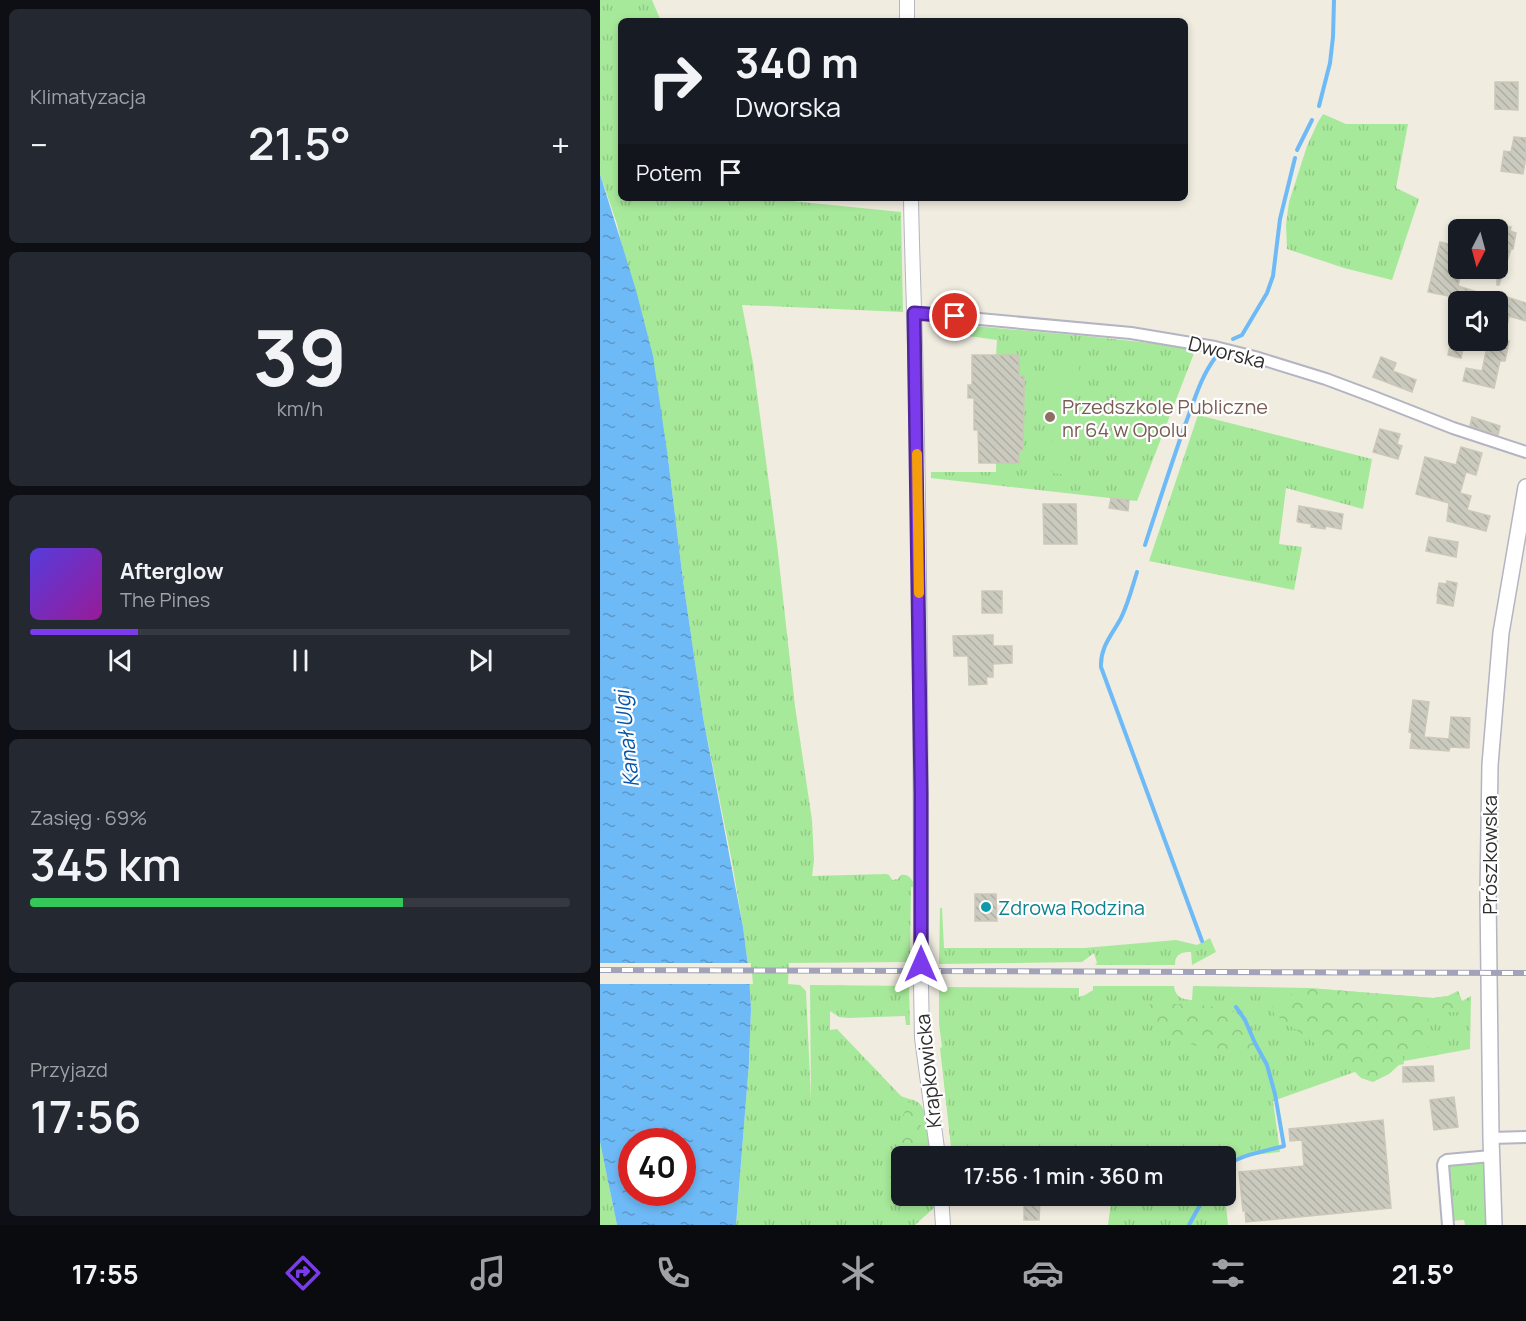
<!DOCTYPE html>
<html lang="pl">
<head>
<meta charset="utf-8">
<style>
	:root { --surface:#171b24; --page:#242831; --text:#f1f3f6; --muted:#9ea1a6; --line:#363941; --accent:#7c3aed }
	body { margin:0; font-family:Manrope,sans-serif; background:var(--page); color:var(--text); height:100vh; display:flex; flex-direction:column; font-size:22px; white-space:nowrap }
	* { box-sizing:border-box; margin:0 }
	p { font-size:20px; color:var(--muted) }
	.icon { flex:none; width:33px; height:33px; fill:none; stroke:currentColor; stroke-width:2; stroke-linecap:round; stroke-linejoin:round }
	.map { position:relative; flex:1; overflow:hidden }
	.drawer { display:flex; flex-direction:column; gap:9px; padding:9px; background:#0d0f14; width:600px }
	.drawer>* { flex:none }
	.hud { position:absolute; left:18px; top:18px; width:570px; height:183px; border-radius:9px; box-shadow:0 3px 9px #0003; background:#171b24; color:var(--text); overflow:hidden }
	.needle { width:39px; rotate:186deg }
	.controls { position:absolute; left:848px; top:219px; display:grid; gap:12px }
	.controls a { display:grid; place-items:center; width:60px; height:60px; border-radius:9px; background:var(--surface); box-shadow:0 3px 9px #0003; font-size:30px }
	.speed { position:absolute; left:18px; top:1128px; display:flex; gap:12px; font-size:30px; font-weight:700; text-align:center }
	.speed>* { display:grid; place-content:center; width:78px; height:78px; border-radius:50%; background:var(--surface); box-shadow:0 3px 9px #0003; line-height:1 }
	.speed .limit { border:9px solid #d22; background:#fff; color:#111 }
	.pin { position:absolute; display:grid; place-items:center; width:51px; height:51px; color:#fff; margin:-26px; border:3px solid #fff; border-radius:50%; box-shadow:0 2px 6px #0007 }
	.me { position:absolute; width:66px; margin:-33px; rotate:0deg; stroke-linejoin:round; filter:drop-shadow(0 0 4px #0008) }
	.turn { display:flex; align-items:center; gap:21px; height:126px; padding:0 18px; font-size:27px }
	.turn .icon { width:78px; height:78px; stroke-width:2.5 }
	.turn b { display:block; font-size:42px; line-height:51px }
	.then { display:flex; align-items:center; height:57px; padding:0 18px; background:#0003; gap:12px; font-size:22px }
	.big { font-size:45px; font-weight:600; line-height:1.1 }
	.drawer .card { flex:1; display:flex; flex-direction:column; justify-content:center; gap:9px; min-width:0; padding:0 21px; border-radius:9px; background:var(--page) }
	.drawer .dial { align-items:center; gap:0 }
	.dial b { font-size:78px; line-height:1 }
	.song { display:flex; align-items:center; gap:18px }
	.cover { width:72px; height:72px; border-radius:9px; background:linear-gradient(135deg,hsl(250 70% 55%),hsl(300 70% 35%)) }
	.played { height:6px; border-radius:3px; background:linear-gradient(90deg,var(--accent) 20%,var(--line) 20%) }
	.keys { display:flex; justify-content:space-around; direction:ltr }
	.heat { display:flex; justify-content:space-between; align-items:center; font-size:33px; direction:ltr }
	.charge { height:9px; border-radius:4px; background:linear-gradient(90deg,#34c759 69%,var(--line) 0) }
	.trip { position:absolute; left:291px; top:1146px; width:345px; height:60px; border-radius:9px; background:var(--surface); box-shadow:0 3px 9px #0003; font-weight:600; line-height:60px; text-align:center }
	.dock { display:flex; height:96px; justify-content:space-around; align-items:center; background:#090b0e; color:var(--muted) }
	.dock .icon { width:42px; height:42px }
	.dock .selected { color:var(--accent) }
	.dock b { font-size:27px; color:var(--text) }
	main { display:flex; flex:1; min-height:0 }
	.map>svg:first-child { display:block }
</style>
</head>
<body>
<main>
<section class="drawer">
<div class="card"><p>Klimatyzacja</p>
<div class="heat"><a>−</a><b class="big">21.5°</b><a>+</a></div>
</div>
<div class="card dial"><b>39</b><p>km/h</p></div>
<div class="card">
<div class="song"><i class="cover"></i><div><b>Afterglow</b><p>The Pines</p></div></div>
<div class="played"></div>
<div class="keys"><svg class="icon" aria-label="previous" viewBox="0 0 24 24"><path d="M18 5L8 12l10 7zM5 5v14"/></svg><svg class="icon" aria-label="pause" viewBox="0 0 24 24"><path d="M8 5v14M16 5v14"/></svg><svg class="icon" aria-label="next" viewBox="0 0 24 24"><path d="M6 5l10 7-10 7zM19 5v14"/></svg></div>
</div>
<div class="card"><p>Zasięg · 69%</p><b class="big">345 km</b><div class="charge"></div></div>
<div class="card"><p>Przyjazd</p><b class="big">17:56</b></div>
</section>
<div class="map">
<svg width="926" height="1225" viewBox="0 0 926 1225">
	<defs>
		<pattern id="grass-tufts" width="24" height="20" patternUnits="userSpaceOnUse" patternTransform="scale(1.5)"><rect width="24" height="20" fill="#a7e99a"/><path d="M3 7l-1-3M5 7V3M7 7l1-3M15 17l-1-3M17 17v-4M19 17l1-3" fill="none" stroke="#90c885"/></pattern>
		<pattern id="forest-crowns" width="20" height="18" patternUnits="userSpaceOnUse" patternTransform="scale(1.5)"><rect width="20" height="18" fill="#a7e99a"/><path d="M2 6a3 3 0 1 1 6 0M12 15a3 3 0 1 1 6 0" fill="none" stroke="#90c885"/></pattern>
		<pattern id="water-ripples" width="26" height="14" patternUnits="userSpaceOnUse" patternTransform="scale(1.5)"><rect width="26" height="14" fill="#6ebaf7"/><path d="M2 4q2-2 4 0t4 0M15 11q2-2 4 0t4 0" fill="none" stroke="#5b98c8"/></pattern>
		<pattern id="building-back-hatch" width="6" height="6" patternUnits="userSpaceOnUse" patternTransform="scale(1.5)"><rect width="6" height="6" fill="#cbcabe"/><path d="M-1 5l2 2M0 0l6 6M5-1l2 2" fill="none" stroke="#afaea4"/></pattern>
	</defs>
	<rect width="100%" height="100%" fill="#f0ece0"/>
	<g fill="url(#grass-tufts)">
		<path d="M 0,0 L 52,0 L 61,21 L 21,21 L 21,198 L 162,198 L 301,212 L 303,312 L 142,305 L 153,363 L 177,544 L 195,706 L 212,820 L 214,860 L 212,876 L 286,874 L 289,875 L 292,880 L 298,879 L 301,875 C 308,873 314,880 314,887 L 311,887 L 310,962 L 189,963 L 188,984 L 200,985 L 206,991 L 211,1100 L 210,985 L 309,986 L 310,1025 L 306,1025 L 305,1016 L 248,1018 L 239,1017 L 230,1011 L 230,1030 L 237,1029 L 301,1096 C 307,1099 314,1099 319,1103 C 329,1112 330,1143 331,1156 L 302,1156 L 302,1196 L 335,1196 L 336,1206 L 315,1225 L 136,1225 L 149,1063 L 151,1009 L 149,973 L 143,927 L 132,862 L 103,717 L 83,580 L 68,458 L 17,224 L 0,174 Z"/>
		<path d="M 723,114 L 746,124 L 808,124 L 796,188 L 819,199 L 792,280 L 744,268 L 687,249 L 686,225 L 689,202 L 707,146 L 718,122 Z"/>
		<path d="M 362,325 L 486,336 L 596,348 L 537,501 L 331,478 L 331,472 L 396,472 L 396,461 L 419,463 L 419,355 L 396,355 L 397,340 L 362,335 Z"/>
		<path d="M 598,415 L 772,459 L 763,509 L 686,488 L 679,544 L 702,547 L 694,590 L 549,561 Z"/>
		<path d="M 340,908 L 342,908 L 344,948 L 484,948 L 576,940 L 597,945 L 610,938 L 616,952 L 592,965 L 591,952 C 581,952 575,954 575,965 L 495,965 L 497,963 L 494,953 L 482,962 L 339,964 Z"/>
		<path d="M 493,986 L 574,986 C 575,997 583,1000 592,1000 L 593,986 L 709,988 L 833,998 L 848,996 L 858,991 L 862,1001 L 871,996 L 870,1049 L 766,1068 L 673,1101 L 680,1152 L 626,1158 L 626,1156 L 352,1156 L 340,1048 L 342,1047 L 339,1024 L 339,987 L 479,988 L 479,997 L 485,995 L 493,990 Z"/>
		<path d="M 0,1142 L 17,1225 L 0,1225 Z"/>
		<path d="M 891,1156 L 894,1225 L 865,1225 L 864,1220 L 848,1221 L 844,1162 Z"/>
		<path d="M 512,1196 L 625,1196 L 628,1225 L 508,1225 Z"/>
	</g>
	<g fill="url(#forest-crowns)">
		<path d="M 709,988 L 833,998 L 848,996 L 858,991 L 866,1012 L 828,1012 L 829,1041 L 827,1050 L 802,1051 L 804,1064 L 799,1065 L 789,1074 L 773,1082 L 761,1078 L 753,1070 L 674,1014 L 672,1009 L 675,999 L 692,995 Z"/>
		<path d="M 556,1003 C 579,1005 626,1002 643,1018 C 650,1025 653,1039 658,1048 L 655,1055 L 636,1052 L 613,1051 L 572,1038 L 549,1024 L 544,1017 L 544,1006 Z"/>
		<path d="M 309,1102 L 315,1106 L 322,1130 L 323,1156 L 302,1156 L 301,1189 L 299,1189 L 296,1149 L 300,1122 Z"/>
	</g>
	<path fill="#a7e99a" d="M 452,358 L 480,361 L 467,475 L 453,473 Z"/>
	<path fill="url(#water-ripples)" fill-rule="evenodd" d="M 0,174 L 36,290 L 53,356 L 68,458 L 83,580 L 103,717 L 143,927 L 149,973 L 151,1009 L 149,1063 L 136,1225 L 17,1225 L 0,1142 ZM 32,1142 L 82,1142 L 82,1192 L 32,1192 Z"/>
	<path fill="#f0ece0" d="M 0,963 L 151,963 L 153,984 L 0,984 Z"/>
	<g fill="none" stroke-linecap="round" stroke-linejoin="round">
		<g stroke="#6ebaf7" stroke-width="4">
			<path d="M 719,106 L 730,63 L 733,37 L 734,0"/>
			<path d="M 697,150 L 712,120"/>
			<path d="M 633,339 L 642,335 L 667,293 L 673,276 L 680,219 L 695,158"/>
			<path d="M 545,545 C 558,505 571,465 585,425 C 594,402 600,378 615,358"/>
			<path d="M 537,572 C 532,588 528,604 521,618 C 512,635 500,647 501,667 L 602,941"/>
			<path d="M 626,1167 C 637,1155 667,1151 684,1146 L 675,1094 L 667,1065 L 655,1043 L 645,1020 L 636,1007"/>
			<path d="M 589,1225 L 605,1196"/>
		</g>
	</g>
	<g fill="url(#building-back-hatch)" stroke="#ccc8b9" stroke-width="1.5">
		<path d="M 895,82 L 918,82 L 918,110 L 895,109 Z"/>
		<path d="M 914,137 L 926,138 L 926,157 L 923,174 L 901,171 L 904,151 L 911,152 Z"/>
		<path d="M 900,225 L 911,227 L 910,231 L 916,233 L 913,249 L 911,249 L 899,285 L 897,285 L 897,239 Z"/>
		<path d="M 840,242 L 858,246 L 858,268 L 862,268 L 858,286 L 897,298 L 897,294 L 926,303 L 926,321 L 909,316 L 904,340 L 909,341 L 905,361 L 900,361 L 894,388 L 863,381 L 866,368 L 882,371 L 888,342 L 890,340 L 897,340 L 897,302 L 865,302 L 854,298 L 854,297 L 828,292 Z"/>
		<path d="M 851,340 L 865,340 L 861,358 L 848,355 Z"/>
		<path d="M 372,355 L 419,355 L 419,376 L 424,376 L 424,398 L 423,450 L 419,450 L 419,463 L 379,463 L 378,430 L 374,430 L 374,398 L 368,398 L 368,385 L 372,385 Z"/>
		<path d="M 781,357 L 796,363 L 793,371 L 816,380 L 812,392 L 773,377 Z"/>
		<path d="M 872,417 L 900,426 L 898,435 L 870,426 Z"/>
		<path d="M 780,429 L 800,434 L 797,444 L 802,446 L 798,459 L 773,452 Z"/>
		<path d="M 861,447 L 882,453 L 876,475 L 866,472 L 860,493 L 871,496 L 867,510 L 890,516 L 886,531 L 847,521 L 849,503 L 816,494 L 825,457 L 856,465 Z"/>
		<path d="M 511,498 L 529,500 L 528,511 L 509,508 Z"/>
		<path d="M 443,504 L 476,504 L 477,544 L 444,544 Z"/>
		<path d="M 699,506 L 743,514 L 741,529 L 726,526 L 725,529 L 711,527 L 712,524 L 698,522 L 697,521 Z"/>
		<path d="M 829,537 L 858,542 L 856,557 L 826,551 Z"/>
		<path d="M 847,581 L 857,583 L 853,606 L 837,603 L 838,596 L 837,596 L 839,583 L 847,584 Z"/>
		<rect x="382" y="591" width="20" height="22"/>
		<path d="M 393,635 L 393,646 L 412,646 L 412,663 L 393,664 L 393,677 L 386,677 L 387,684 L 369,685 L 368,656 L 354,656 L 353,636 Z"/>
		<path d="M 813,700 L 829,702 L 824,737 L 849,739 L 851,717 L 870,718 L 869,748 L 850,747 L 849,751 L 810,748 L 812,733 L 809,732 Z"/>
		<path d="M 375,894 L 396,894 L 397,921 L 375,921 Z"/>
		<path d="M 833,1066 L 834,1081 L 803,1082 L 803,1067 Z"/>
		<path d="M 854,1097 L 858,1127 L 834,1130 L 830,1100 Z"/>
		<path d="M 783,1120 L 791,1208 L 646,1222 L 645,1210 L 643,1211 L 639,1172 L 704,1166 L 702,1140 L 690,1141 L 689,1129 Z"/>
		<path d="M 424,1201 L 440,1201 L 439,1220 L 424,1220 Z"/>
	</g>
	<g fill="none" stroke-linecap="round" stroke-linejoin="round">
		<defs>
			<g id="minor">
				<path d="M 314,313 L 531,333 L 615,347 L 655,357 L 726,379 L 774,397 L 853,428 L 926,452"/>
				<path d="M 891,1138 L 926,1137"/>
				<path d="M 848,1225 L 843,1165 L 844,1162 L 847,1160 L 891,1156"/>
			</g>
			<g id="tertiary">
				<path d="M 307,0 L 307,21"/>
				<path d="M 311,198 C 312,261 315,325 316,388 C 320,580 321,772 321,964"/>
				<path d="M 321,985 L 322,1038 L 338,1156"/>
				<path d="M 341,1196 L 343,1225"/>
			</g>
			<path id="secondary" d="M 894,1225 L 891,1138 L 888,895 L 890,765 L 901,633 L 926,487"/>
		</defs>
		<use href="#minor" stroke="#b4b4c2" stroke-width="14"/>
		<use href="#tertiary" stroke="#b4b4c2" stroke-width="16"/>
		<use href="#secondary" stroke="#b4b4c2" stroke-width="18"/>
		<use href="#minor" stroke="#fff" stroke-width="10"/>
		<use href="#tertiary" stroke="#fff" stroke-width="14"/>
		<use href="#secondary" stroke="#fff" stroke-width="15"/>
		<defs>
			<path id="rail" d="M 0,970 L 926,973"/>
		</defs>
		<use href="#rail" stroke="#a2a2b9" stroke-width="6"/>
		<use href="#rail" stroke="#fff" stroke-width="4" stroke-dasharray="11" stroke-linecap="butt"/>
	</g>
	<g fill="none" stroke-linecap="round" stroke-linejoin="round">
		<defs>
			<path id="route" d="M 321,964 L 321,794 L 314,313 L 355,316"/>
		</defs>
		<use href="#route" stroke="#51269a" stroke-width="15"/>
		<use href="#route" stroke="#7c3aed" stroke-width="10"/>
		<path stroke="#f59e0b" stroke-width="10" d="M 317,454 L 319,593"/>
	</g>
	<circle fill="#8d6e63" stroke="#fff" stroke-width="2" cx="450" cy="417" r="6"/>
	<circle fill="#0f9aa8" stroke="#fff" stroke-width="2" cx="386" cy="907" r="6"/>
	<g text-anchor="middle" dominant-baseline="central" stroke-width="4.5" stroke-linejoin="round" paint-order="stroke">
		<g font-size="20" fill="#2e2e2e" stroke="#fff">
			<text transform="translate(627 352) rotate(14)">Dworska</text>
			<text transform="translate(889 855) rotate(-90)">Prószkowska</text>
			<text transform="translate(328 1071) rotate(-96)">Krapkowicka</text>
		</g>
		<g font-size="20" fill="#785e54" stroke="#fff" text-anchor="start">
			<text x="462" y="406">Przedszkole Publiczne<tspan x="462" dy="23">nr 64 w Opolu</tspan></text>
		</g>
		<g font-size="20" fill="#0d838f" stroke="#fff" text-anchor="start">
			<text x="398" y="907">Zdrowa Rodzina</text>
		</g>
		<g font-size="21" font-style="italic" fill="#0555ab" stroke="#fff">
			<text transform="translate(26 739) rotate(-96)">Kanał Ulgi</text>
		</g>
	</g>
</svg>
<div class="controls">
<a><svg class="needle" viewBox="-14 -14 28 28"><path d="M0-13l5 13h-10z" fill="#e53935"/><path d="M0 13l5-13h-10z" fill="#9ea1a6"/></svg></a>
<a><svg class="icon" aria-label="sound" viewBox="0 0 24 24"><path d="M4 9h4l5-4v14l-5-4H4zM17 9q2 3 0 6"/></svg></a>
</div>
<div class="speed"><div class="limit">40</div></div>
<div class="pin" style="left:355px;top:316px;background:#d93025"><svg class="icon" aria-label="arrive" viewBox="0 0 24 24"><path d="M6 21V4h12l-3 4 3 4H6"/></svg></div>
<svg class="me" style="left:321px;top:964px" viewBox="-20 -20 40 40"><path d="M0-17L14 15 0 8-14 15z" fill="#7c3aed" stroke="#fff" stroke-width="4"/></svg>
<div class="trip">17:56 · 1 min · 360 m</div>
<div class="hud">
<div class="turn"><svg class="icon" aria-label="right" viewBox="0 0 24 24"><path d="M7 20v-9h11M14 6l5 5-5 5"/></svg><div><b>340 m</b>Dworska</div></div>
<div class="then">Potem<svg class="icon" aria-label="arrive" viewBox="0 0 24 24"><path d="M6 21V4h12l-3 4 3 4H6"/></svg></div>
</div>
</div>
</main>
<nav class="dock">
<b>17:55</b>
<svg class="icon selected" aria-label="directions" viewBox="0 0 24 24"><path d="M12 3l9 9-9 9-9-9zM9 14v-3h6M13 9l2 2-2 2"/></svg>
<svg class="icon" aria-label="music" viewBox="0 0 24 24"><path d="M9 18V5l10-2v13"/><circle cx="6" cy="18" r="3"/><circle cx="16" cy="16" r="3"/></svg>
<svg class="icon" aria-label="phone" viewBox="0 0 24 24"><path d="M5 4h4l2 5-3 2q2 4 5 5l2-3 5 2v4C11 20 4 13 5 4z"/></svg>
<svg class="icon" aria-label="climate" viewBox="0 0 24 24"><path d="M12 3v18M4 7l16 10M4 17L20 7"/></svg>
<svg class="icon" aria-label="car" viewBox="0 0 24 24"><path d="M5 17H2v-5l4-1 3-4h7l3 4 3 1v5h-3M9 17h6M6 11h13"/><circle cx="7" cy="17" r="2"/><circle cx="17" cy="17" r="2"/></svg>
<svg class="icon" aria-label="filters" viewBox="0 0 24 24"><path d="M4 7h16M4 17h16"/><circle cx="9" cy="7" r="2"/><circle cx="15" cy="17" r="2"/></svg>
<b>21.5°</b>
</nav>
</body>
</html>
